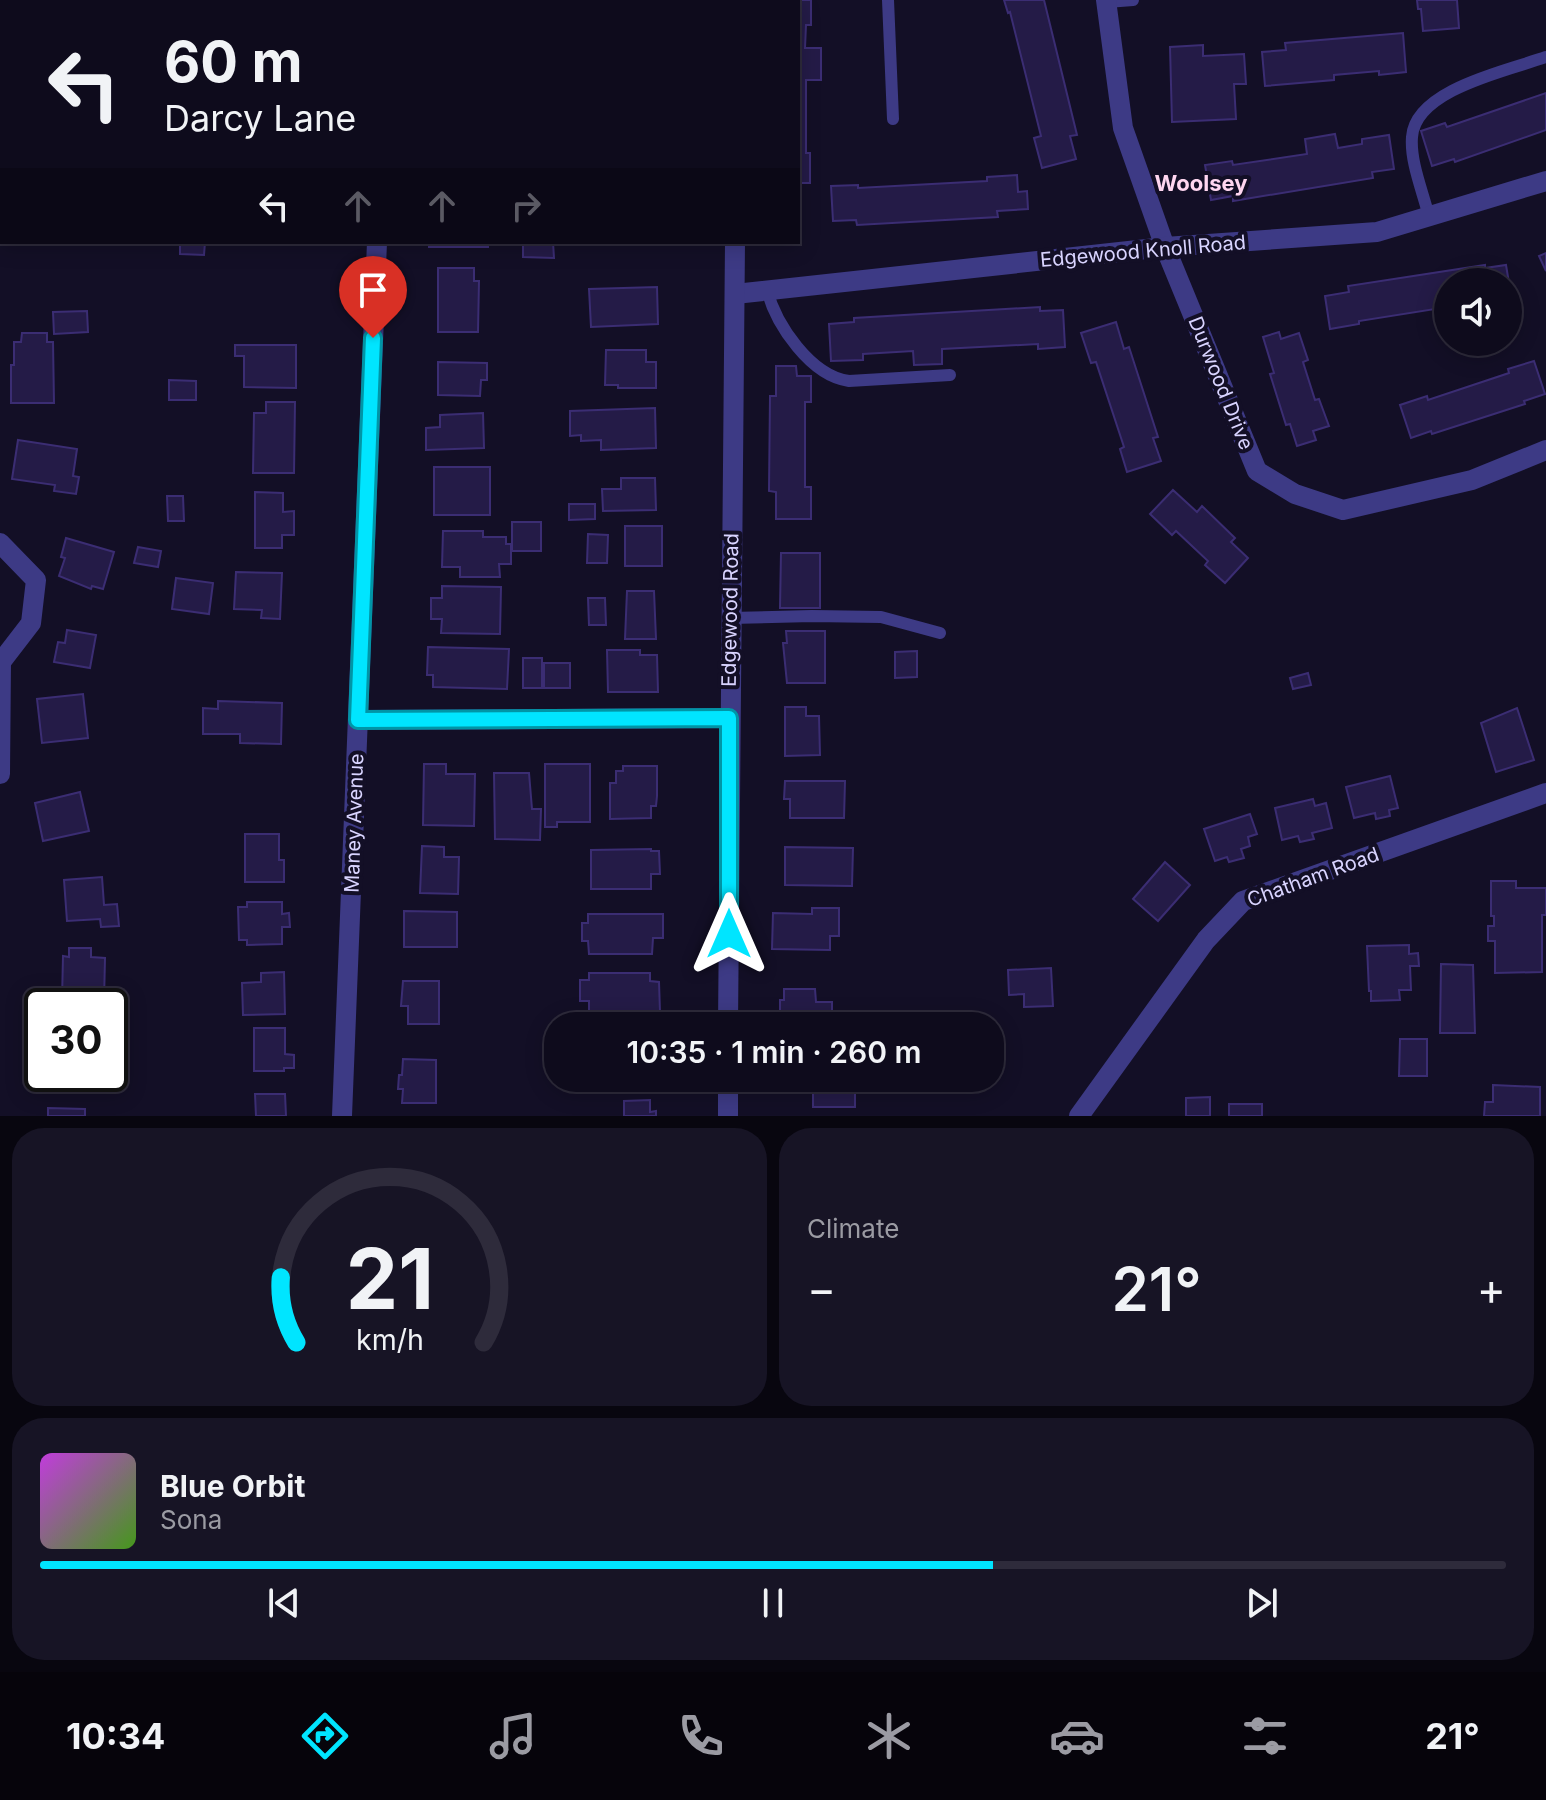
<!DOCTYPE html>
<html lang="en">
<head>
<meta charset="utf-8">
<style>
	:root { --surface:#0e0b1c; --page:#171425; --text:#f1f3f6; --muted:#9b9ba3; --line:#2e2b3b; --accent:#00e5ff }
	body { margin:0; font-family:Inter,sans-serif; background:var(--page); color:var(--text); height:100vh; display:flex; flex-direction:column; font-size:30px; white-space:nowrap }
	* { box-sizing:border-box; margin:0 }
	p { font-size:26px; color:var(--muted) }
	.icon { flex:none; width:44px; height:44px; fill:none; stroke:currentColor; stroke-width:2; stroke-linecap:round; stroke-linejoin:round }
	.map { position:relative; height:1116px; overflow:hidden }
	.side { display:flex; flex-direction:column; gap:12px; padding:12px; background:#08060f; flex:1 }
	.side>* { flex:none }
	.top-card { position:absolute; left:0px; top:0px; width:800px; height:244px; box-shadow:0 4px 20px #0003,0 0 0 2px var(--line); background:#0e0b1c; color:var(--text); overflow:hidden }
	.buttons { position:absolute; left:1434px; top:268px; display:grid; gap:16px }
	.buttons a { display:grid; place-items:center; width:88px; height:88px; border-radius:50%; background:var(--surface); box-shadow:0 4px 20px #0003,0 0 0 2px var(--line); font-size:40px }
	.speed { position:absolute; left:24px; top:988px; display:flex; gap:16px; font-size:40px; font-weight:700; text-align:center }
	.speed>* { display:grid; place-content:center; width:104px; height:104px; border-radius:50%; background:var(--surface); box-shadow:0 4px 20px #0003,0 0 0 2px var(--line); line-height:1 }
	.speed .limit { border:4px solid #111; border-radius:12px; background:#fff; color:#111 }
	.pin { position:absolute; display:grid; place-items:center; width:68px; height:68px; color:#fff; margin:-82px -34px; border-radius:50% 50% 50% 0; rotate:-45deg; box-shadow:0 0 8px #0007 }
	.pin .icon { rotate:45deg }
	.me { position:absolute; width:88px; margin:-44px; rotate:0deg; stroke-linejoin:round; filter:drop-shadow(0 0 6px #0008) }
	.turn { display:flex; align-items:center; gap:28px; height:168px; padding:0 32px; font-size:36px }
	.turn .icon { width:104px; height:104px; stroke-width:2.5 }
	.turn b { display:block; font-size:56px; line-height:68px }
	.lanes { display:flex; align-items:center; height:76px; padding:0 32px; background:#0003; justify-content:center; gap:40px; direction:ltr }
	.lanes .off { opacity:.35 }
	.big { font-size:60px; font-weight:600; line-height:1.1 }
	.side .tile { flex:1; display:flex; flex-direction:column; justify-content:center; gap:12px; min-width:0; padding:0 28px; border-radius:32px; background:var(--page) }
	.side .dial { align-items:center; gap:0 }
	.dial svg { height:208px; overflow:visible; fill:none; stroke:var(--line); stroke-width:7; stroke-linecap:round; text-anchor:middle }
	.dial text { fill:var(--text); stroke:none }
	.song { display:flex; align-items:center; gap:24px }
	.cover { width:96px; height:96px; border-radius:12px; background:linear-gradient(135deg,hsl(290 70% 55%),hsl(100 70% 35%)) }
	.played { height:8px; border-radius:4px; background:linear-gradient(90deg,var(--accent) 65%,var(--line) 65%) }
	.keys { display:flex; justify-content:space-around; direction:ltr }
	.heat { display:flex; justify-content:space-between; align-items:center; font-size:44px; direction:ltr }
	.side .tiles { flex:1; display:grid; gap:12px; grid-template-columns:1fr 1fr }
	.tile:last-child { grid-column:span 2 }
	.trip { position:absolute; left:544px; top:1012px; width:460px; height:80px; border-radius:32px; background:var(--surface); box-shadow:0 4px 20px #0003,0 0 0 2px var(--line); font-weight:600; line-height:80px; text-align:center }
	.tab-bar { display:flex; height:128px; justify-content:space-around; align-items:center; background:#06040b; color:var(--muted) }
	.tab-bar .icon { width:56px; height:56px }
	.tab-bar .selected { color:var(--accent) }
	.tab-bar b { font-size:36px; color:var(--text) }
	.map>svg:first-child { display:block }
</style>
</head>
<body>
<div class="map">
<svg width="1546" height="1116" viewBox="0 0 1546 1116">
	<rect width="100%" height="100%" fill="#130f26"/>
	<g fill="#241b47" stroke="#3b2d73" stroke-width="2">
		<rect x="539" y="0" width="81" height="2"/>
		<path d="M 776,0 L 811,0 L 811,25 L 806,25 L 805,48 L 821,48 L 821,80 L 806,80 L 806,153 L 810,153 L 810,183 L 798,183 L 798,2 Z"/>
		<path d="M 1004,0 L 1044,0 L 1077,135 L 1070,136 L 1076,159 L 1042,168 L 1034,138 L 1041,136 L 1010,12 L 1008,13 Z"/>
		<path d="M 1417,0 L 1457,0 L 1459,28 L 1423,31 L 1421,9 L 1418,9 Z"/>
		<path d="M 2,8 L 2,40 L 0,41 L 0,9 Z"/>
		<path d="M 1403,33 L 1406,72 L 1379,75 L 1379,71 L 1334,75 L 1334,80 L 1265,86 L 1262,52 L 1286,50 L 1285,43 Z"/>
		<path d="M 1203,45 L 1203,56 L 1244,54 L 1246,84 L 1234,84 L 1236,119 L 1172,122 L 1170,47 Z"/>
		<path d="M 2,86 L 2,126 L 0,127 L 0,87 Z"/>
		<path d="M 1546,93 L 1546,130 L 1455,162 L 1454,159 L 1432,166 L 1421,131 L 1445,123 L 1447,127 Z"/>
		<path d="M 1335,134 L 1338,148 L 1362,144 L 1362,139 L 1389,135 L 1394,169 L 1372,172 L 1373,178 L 1233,201 L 1233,196 L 1211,200 L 1205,165 L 1232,161 L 1233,165 L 1307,154 L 1305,139 Z"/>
		<path d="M 1017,175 L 1018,192 L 1027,191 L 1028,209 L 997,211 L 998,217 L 857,225 L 856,220 L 833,221 L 831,186 L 858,185 L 858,188 L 987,181 L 987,177 Z"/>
		<path d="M 180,242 L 205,242 L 204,255 L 180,254 Z"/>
		<rect x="429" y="242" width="59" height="5"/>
		<path d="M 523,242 L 553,242 L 554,258 L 523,257 Z"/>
		<path d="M 1546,253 L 1546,271 L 1539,256 Z"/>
		<path d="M 1485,265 L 1485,268 L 1506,265 L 1512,301 L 1508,301 L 1508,282 L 1448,282 L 1448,307 L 1359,321 L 1359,324 L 1330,329 L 1325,296 L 1349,292 L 1348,286 Z"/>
		<path d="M 438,268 L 474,268 L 474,281 L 479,281 L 478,332 L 438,332 Z"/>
		<path d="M 657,287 L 658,324 L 591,327 L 589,289 Z"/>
		<path d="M 1040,307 L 1040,311 L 1063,310 L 1065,347 L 1038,349 L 1038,344 L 942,349 L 942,364 L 914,365 L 913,351 L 863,354 L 863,360 L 831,361 L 829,324 L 854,322 L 854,318 Z"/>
		<path d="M 87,311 L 88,332 L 54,334 L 53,312 Z"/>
		<path d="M 1116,322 L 1124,349 L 1129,347 L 1158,437 L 1153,438 L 1161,461 L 1127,472 L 1120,449 L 1124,447 L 1096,362 L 1091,363 L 1081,333 Z"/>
		<path d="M 1279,332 L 1281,339 L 1299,333 L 1308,360 L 1303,362 L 1315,400 L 1319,399 L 1329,426 L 1313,431 L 1316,440 L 1297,446 L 1290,424 L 1286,425 L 1270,374 L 1274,373 L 1263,337 Z"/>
		<path d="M 22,333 L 47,333 L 47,342 L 53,342 L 54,403 L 11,403 L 11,365 L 14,365 L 14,342 L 21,342 Z"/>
		<path d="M 235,345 L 296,345 L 296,388 L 244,387 L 244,356 L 235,356 Z"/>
		<path d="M 606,350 L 646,350 L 646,362 L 656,362 L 656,388 L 618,388 L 618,385 L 605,385 Z"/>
		<path d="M 1534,361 L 1545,394 L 1524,401 L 1525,404 L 1432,434 L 1431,431 L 1411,438 L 1400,405 L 1427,396 L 1428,400 L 1509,373 L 1508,369 Z"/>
		<path d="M 438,362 L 487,363 L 487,380 L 481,380 L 480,396 L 438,395 Z"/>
		<path d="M 776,366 L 796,366 L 797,376 L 811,376 L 811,402 L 805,402 L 805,487 L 811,487 L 811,519 L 776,519 L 776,492 L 769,491 L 770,396 L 776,396 Z"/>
		<path d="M 169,380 L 196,381 L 196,400 L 169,400 Z"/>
		<path d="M 266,402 L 295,402 L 294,473 L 253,473 L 254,413 L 266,413 Z"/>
		<path d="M 655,408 L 656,448 L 601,450 L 601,440 L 581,441 L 581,435 L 570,436 L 570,411 Z"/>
		<path d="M 483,413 L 484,448 L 426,450 L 426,428 L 440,427 L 440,415 Z"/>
		<path d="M 18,440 L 77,449 L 73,476 L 79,477 L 76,494 L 54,491 L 55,485 L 12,479 Z"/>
		<rect x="434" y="467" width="56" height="48"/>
		<path d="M 621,478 L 655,478 L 656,510 L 603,511 L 602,489 L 621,489 Z"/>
		<path d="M 1173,490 L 1197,512 L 1202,506 L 1235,538 L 1231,542 L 1248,558 L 1225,583 L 1205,565 L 1208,561 L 1176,531 L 1172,535 L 1150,514 Z"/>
		<path d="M 255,492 L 283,493 L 283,512 L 294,511 L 294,535 L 282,535 L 282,548 L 255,548 Z"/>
		<path d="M 167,496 L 183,496 L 184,521 L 168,521 Z"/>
		<path d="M 569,504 L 595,504 L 595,519 L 569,520 Z"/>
		<rect x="512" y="522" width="29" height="29"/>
		<rect x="625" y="526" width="37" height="40"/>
		<path d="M 443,531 L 483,531 L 483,537 L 506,537 L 506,544 L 511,544 L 511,564 L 499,564 L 500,577 L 460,577 L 460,567 L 442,567 Z"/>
		<path d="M 588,534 L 608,535 L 607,563 L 587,563 Z"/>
		<path d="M 66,538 L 114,552 L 103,589 L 92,586 L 91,589 L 59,576 L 65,558 L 61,557 Z"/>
		<path d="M 138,547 L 161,551 L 158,567 L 134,563 Z"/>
		<path d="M 781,553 L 820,553 L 820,608 L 780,608 Z"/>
		<path d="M 236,572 L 282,573 L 280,619 L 261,618 L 262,610 L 234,609 Z"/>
		<path d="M 176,578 L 213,583 L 209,614 L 172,609 Z"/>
		<path d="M 442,586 L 501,587 L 500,634 L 441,633 L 442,619 L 431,619 L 431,598 L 442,598 Z"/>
		<path d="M 627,591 L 654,591 L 656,639 L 625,639 Z"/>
		<path d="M 588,598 L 605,598 L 606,625 L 589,625 Z"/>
		<path d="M 67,630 L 96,635 L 90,668 L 54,662 L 58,642 L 65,643 Z"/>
		<path d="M 786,631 L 825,631 L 825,683 L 787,683 L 783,643 L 787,643 Z"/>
		<path d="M 428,647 L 509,649 L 507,689 L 433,687 L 433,675 L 427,675 Z"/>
		<path d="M 607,650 L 640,650 L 640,655 L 657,655 L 658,692 L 608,692 Z"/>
		<path d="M 917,651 L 917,677 L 895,678 L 895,652 Z"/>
		<rect x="523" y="658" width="19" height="30"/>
		<rect x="544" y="663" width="26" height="25"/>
		<path d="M 1308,673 L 1311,685 L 1293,689 L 1290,678 Z"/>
		<path d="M 83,694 L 88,738 L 42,743 L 37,699 Z"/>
		<path d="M 218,701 L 282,703 L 281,744 L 240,743 L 240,734 L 203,734 L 203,708 L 218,709 Z"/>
		<path d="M 785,707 L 806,707 L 806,716 L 819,716 L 820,755 L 785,756 Z"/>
		<path d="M 1517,708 L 1534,760 L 1496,772 L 1481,723 Z"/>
		<path d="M 424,764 L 446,764 L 446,774 L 475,774 L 474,826 L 423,825 Z"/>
		<path d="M 545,764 L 590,764 L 590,822 L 557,822 L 557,827 L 545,827 Z"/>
		<path d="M 623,766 L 657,766 L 657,796 L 656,806 L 651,806 L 651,818 L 610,819 L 610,783 L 616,783 L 616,771 L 623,771 Z"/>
		<path d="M 494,773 L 529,773 L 532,809 L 541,809 L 540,840 L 495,839 Z"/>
		<path d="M 1390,776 L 1398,808 L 1389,810 L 1390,816 L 1376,819 L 1375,813 L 1354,818 L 1346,787 Z"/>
		<path d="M 785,781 L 845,781 L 844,818 L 790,818 L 790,799 L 784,799 Z"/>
		<path d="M 80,792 L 89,831 L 43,841 L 35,803 Z"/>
		<path d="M 1313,799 L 1315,806 L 1326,803 L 1332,828 L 1312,833 L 1314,839 L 1300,842 L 1298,836 L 1282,840 L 1275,808 Z"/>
		<path d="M 1250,814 L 1257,834 L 1248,837 L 1250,846 L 1241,849 L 1244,858 L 1229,862 L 1227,857 L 1215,861 L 1204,829 Z"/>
		<path d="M 245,834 L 279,834 L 279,860 L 284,860 L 284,882 L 245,882 Z"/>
		<path d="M 422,846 L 444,847 L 444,857 L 459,857 L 458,894 L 420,893 Z"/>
		<path d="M 785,847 L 853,848 L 852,886 L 785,885 Z"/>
		<path d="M 651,849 L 651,851 L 659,851 L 660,874 L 651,874 L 651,889 L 591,889 L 591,850 Z"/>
		<path d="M 1165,862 L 1190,885 L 1158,921 L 1133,899 Z"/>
		<path d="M 102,877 L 104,905 L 117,904 L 119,926 L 101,927 L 100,919 L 67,921 L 64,880 Z"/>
		<path d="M 1491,881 L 1516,881 L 1516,888 L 1546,888 L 1546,915 L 1542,915 L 1542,972 L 1495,973 L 1495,941 L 1488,941 L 1488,926 L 1494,926 L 1494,916 L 1491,916 Z"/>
		<path d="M 247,902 L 282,902 L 282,914 L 289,913 L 290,927 L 282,927 L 282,944 L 247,945 L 247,940 L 239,940 L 238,907 L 247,907 Z"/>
		<path d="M 812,908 L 839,908 L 839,936 L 830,936 L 830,950 L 772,949 L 773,913 L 812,914 Z"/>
		<path d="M 404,911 L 457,912 L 457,947 L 404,947 Z"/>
		<path d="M 588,914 L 663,914 L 663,938 L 653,938 L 652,954 L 589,954 L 588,941 L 582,941 L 582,923 L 588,923 Z"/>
		<path d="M 1409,945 L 1409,954 L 1418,953 L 1419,966 L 1410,966 L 1411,990 L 1399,990 L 1400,1000 L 1371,1001 L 1371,991 L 1369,991 L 1367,946 Z"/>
		<path d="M 69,948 L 91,948 L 91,957 L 105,958 L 104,1001 L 62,1000 L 63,956 L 69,957 Z"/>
		<path d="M 1441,964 L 1473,965 L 1475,1033 L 1440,1033 Z"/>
		<path d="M 1051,968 L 1053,1006 L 1024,1007 L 1024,994 L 1009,995 L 1008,970 Z"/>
		<path d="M 284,972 L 285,1014 L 243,1015 L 242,983 L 261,982 L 261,973 Z"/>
		<path d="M 589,973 L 650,973 L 650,981 L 659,982 L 660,1012 L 589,1013 L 589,1001 L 580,1001 L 580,980 L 589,980 Z"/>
		<path d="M 403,981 L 439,981 L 439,1024 L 408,1024 L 408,1006 L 401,1006 Z"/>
		<path d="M 784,989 L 815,989 L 816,1002 L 832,1002 L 832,1026 L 785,1026 L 784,1012 L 780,1012 L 780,1000 L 784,1000 Z"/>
		<path d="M 254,1028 L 285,1028 L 285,1054 L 294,1055 L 294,1068 L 284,1068 L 284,1071 L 254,1071 Z"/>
		<path d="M 110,1037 L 122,1038 L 120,1076 L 77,1074 L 110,1074 Z"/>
		<path d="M 1400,1039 L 1427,1039 L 1427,1076 L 1399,1076 Z"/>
		<path d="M 403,1059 L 436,1060 L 436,1103 L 402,1103 L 403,1089 L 398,1089 L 399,1075 L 402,1075 Z"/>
		<path d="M 611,1078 L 657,1078 L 657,1081 L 611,1082 Z"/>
		<path d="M 809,1078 L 855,1078 L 855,1107 L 813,1107 L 813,1091 L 809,1091 Z"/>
		<path d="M 1493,1085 L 1540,1087 L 1540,1116 L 1484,1116 L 1485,1102 L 1493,1102 Z"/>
		<path d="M 255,1094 L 285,1094 L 286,1116 L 256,1116 Z"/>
		<path d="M 1210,1097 L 1210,1116 L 1186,1116 L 1186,1098 Z"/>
		<path d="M 650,1100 L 650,1112 L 656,1111 L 656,1116 L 624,1116 L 624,1101 Z"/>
		<rect x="1229" y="1104" width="33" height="12"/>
		<path d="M 48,1108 L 85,1109 L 85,1116 L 48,1116 Z"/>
	</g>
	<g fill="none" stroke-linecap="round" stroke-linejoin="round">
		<g stroke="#3d3a85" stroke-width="12">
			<path d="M 888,0 L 893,119"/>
			<path d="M 1107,2 L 1133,0"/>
			<path d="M 1429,217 C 1423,192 1410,162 1412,137 C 1415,89 1510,70 1546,57"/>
			<path d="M 767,290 C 776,325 811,376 849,381 L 950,375"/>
			<path d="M 730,618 L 812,616 L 881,617 L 940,633"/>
		</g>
		<g stroke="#3d3a85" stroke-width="20">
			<path d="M 735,0 L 735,2"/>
			<path d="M 1106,0 L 1123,128 L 1165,247 L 1257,471 L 1295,494 L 1343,510 L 1472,480 L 1546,450"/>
			<path d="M 386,2 L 386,0"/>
			<path d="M 735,294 L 1165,247 L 1377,232 L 1546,181"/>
			<path d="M 0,543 L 36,580 L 31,623 L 1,662 L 0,774"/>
			<path d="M 358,720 L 729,718"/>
			<path d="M 728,1026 L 735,242"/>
			<path d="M 342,1116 L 377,242"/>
			<path d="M 728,1116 L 728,1078"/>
			<path d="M 1079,1116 L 1206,940 L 1243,901 L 1546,793"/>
		</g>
	</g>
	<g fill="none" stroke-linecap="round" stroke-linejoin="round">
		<defs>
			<path id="route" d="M 373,338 L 358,720 L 729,718 L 729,934"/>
		</defs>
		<use href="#route" stroke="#0095a6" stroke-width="20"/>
		<use href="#route" stroke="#00e5ff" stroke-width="14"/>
	</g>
	<g text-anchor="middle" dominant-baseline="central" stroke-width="8" stroke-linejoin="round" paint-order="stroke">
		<g font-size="20" fill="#d9d4ff" stroke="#130f26">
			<text transform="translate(1143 251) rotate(-5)">Edgewood Knoll Road</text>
			<text transform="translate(1221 383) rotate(68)">Durwood Drive</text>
			<text transform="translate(730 610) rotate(-89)">Edgewood Road</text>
			<text transform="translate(354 823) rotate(-88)">Maney Avenue</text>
			<text transform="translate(1313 877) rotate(-20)">Chatham Road</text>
		</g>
		<g font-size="22" font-weight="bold" fill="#ffd6f0" stroke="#130f26">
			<text x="1201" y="183">Woolsey</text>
		</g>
	</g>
</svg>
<div class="buttons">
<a><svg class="icon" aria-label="sound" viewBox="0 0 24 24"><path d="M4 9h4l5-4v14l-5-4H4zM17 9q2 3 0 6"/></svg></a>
</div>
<div class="speed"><div class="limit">30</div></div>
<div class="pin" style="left:373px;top:338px;background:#d93025"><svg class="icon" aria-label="arrive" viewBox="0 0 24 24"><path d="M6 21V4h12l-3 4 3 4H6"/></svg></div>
<svg class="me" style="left:729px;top:934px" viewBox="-20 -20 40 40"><path d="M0-17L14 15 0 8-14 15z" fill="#00e5ff" stroke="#fff" stroke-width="4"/></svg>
<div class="trip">10:35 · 1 min · 260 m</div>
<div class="top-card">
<div class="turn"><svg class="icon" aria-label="left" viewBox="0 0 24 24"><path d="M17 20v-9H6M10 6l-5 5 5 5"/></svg><div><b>60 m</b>Darcy Lane</div></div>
<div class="lanes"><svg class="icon" aria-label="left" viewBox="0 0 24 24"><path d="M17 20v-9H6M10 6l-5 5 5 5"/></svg><svg class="icon off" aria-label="ahead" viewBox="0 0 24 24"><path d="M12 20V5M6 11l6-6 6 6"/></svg><svg class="icon off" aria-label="ahead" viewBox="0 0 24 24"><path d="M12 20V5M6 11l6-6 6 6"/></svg><svg class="icon off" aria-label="right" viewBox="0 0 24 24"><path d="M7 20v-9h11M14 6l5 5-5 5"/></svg></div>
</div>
</div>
<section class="side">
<div class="tiles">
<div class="tile dial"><svg viewBox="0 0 100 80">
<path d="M14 69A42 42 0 1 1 86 69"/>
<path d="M14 69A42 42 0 0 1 8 44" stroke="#00e5ff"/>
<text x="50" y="56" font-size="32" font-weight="700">21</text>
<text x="50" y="72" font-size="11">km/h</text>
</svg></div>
<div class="tile"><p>Climate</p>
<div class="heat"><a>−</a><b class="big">21°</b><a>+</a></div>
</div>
<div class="tile">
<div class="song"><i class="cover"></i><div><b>Blue Orbit</b><p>Sona</p></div></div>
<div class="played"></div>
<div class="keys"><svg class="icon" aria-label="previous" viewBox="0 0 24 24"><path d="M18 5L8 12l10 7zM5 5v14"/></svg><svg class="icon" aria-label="pause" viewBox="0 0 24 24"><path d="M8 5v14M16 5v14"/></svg><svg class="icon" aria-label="next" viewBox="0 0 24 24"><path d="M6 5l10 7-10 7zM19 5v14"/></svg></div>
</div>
</div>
</section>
<nav class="tab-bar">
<b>10:34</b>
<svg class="icon selected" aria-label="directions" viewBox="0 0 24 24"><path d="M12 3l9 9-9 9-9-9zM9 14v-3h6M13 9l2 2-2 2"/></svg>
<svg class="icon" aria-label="music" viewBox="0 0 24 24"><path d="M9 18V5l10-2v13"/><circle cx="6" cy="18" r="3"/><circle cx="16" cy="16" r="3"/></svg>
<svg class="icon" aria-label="phone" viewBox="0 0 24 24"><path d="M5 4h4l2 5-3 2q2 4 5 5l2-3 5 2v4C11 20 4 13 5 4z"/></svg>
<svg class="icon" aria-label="climate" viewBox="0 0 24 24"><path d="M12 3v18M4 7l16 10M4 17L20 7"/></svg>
<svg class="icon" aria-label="car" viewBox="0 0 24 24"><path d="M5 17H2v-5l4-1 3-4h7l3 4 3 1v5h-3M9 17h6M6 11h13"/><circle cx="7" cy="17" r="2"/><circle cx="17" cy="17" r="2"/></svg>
<svg class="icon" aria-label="filters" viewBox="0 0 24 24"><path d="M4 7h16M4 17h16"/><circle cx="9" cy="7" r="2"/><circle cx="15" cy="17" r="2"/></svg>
<b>21°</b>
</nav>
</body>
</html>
